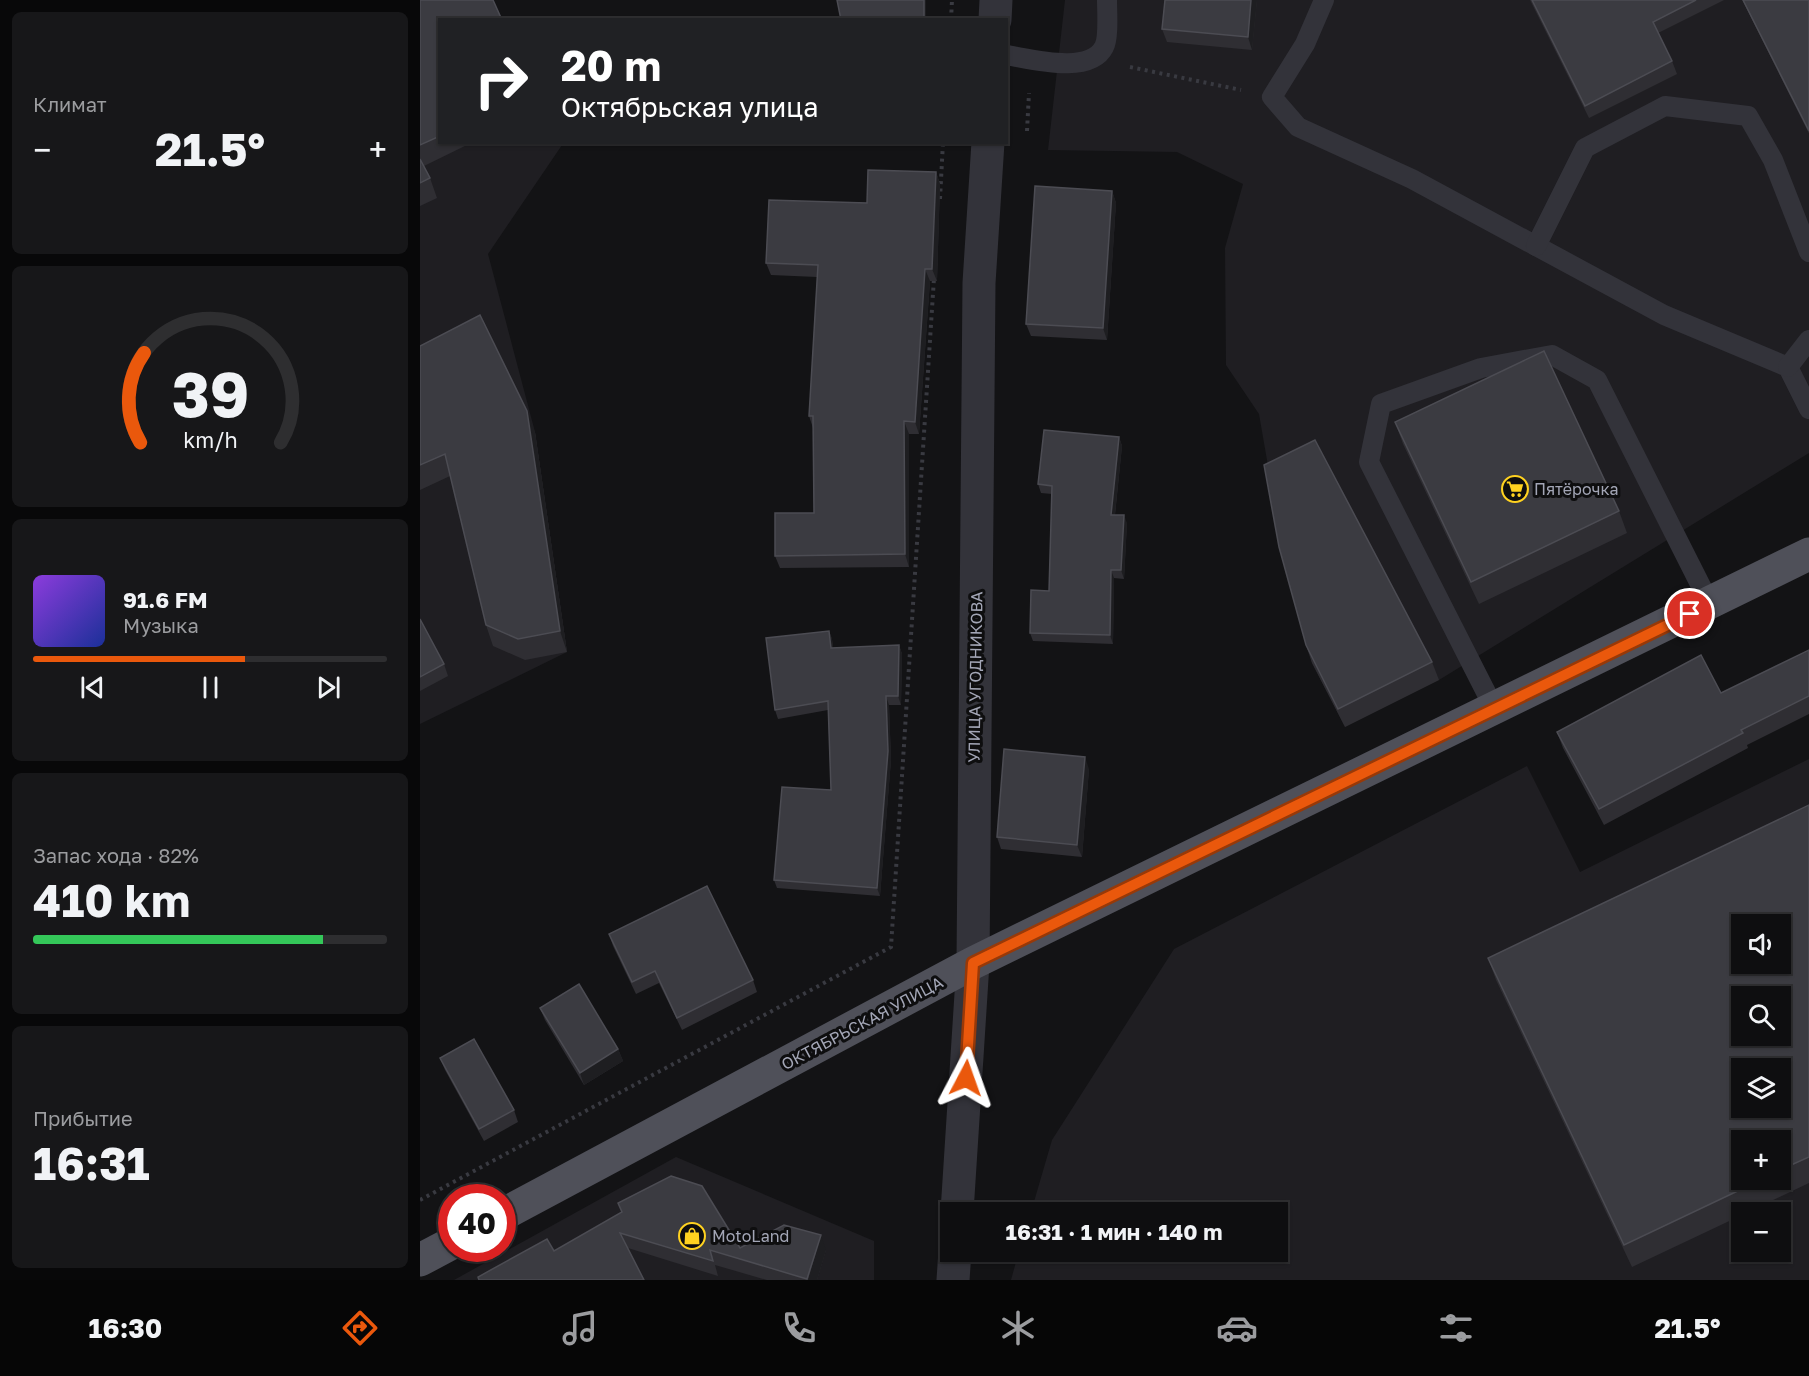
<!DOCTYPE html>
<html lang="ru">
<head>
<meta charset="utf-8">
<style>
	:root { --surface:#0e0e10; --page:#171719; --text:#f1f3f6; --muted:#9b9c9f; --line:#2e2e30; --accent:#ea580c }
	body { margin:0; font-family:"Golos Text",sans-serif; background:var(--page); color:var(--text); height:100vh; display:flex; flex-direction:column; font-size:22px; white-space:nowrap }
	* { box-sizing:border-box; margin:0 }
	p { font-size:20px; color:var(--muted) }
	.icon { flex:none; width:33px; height:33px; fill:none; stroke:currentColor; stroke-width:2; stroke-linecap:round; stroke-linejoin:round }
	.map { position:relative; flex:1; overflow:hidden }
	.panel { display:flex; flex-direction:column; gap:12px; padding:12px; background:#080809; width:420px }
	.panel>* { flex:none }
	.hud { position:absolute; left:18px; top:18px; width:570px; height:126px; border-radius:0px; box-shadow:0 2px 4px #0004,0 0 0 2px var(--line); background:#202124; color:#fff; overflow:hidden }
	.tools { position:absolute; left:1311px; top:914px; display:grid; gap:12px }
	.tools a { display:grid; place-items:center; width:60px; height:60px; border-radius:0px; background:var(--surface); box-shadow:0 2px 4px #0004,0 0 0 2px var(--line); font-size:30px }
	.speed { position:absolute; left:18px; top:1184px; display:flex; gap:12px; font-size:30px; font-weight:700; text-align:center }
	.speed>* { display:grid; place-content:center; width:78px; height:78px; border-radius:50%; background:var(--surface); box-shadow:0 2px 4px #0004,0 0 0 2px var(--line); line-height:1 }
	.speed .limit { border:9px solid #d22; background:#fff; color:#111 }
	.pin { position:absolute; display:grid; place-items:center; width:51px; height:51px; color:#fff; margin:-26px; border:3px solid #fff; border-radius:50%; box-shadow:0 2px 6px #0007 }
	.me { position:absolute; width:66px; margin:-33px; rotate:4deg; stroke-linejoin:round; filter:drop-shadow(0 0 4px #0008) }
	.turn { display:flex; align-items:center; gap:21px; height:126px; padding:0 24px; font-size:27px }
	.turn .icon { width:78px; height:78px; stroke-width:2.5 }
	.turn b { display:block; font-size:42px; line-height:51px }
	.big { font-size:45px; font-weight:700; line-height:1.1 }
	.panel .card { flex:1; display:flex; flex-direction:column; justify-content:center; gap:9px; min-width:0; padding:0 21px; border-radius:9px; background:var(--page) }
	.panel .dial { align-items:center; gap:0 }
	.dial svg { height:156px; overflow:visible; fill:none; stroke:var(--line); stroke-width:7; stroke-linecap:round; text-anchor:middle }
	.dial text { fill:var(--text); stroke:none }
	.song { display:flex; align-items:center; gap:18px }
	.cover { width:72px; height:72px; border-radius:9px; background:linear-gradient(135deg,hsl(270 70% 55%),hsl(230 70% 35%)) }
	.played { height:6px; border-radius:3px; background:linear-gradient(90deg,var(--accent) 60%,var(--line) 60%) }
	.keys { display:flex; justify-content:space-around; direction:ltr }
	.heat { display:flex; justify-content:space-between; align-items:center; font-size:33px; direction:ltr }
	.charge { height:9px; border-radius:4px; background:linear-gradient(90deg,#34c759 82%,var(--line) 0) }
	.trip { position:absolute; left:520px; top:1202px; width:348px; height:60px; border-radius:0px; background:var(--surface); box-shadow:0 2px 4px #0004,0 0 0 2px var(--line); font-weight:700; line-height:60px; text-align:center }
	.tab-bar { display:flex; height:96px; justify-content:space-around; align-items:center; background:#060606; color:var(--muted) }
	.tab-bar .icon { width:42px; height:42px }
	.tab-bar .selected { color:var(--accent) }
	.tab-bar b { font-size:27px; color:var(--text) }
	main { display:flex; flex:1; min-height:0 }
	.map>svg:first-child { display:block }
</style>
</head>
<body>
<main>
<section class="panel">
<div class="card"><p>Климат</p>
<div class="heat"><a>−</a><b class="big">21.5°</b><a>+</a></div>
</div>
<div class="card dial"><svg viewBox="0 0 100 80">
<path d="M14 69A42 42 0 1 1 86 69"/>
<path d="M14 69A42 42 0 0 1 16 23" stroke="#ea580c"/>
<text x="50" y="56" font-size="32" font-weight="700">39</text>
<text x="50" y="72" font-size="11">km/h</text>
</svg></div>
<div class="card">
<div class="song"><i class="cover"></i><div><b>91.6 FM</b><p>Музыка</p></div></div>
<div class="played"></div>
<div class="keys"><svg class="icon" aria-label="previous" viewBox="0 0 24 24"><path d="M18 5L8 12l10 7zM5 5v14"/></svg><svg class="icon" aria-label="pause" viewBox="0 0 24 24"><path d="M8 5v14M16 5v14"/></svg><svg class="icon" aria-label="next" viewBox="0 0 24 24"><path d="M6 5l10 7-10 7zM19 5v14"/></svg></div>
</div>
<div class="card"><p>Запас хода · 82%</p><b class="big">410 km</b><div class="charge"></div></div>
<div class="card"><p>Прибытие</p><b class="big">16:31</b></div>
</section>
<div class="map">
<svg width="1389" height="1280" viewBox="0 0 1389 1280">
	<rect width="100%" height="100%" fill="#131315"/>
	<g fill="#1f1e22" fill-rule="evenodd">
		<path d="M 0,0 L 20,20 L 20,142 L 141,142 L 142,145 L 68,254 L 115,432 L 147,652 L 0,724 Z"/>
		<path d="M 645,0 L 1322,0 L 1389,134 L 1389,453 L 1019,680 L 925,727 L 892,663 L 865,564 L 839,414 L 806,365 L 805,248 L 823,184 L 757,152 L 628,150 Z"/>
		<path d="M 1389,759 L 1389,1280 L 591,1280 L 599,1251 L 858,1251 L 858,1212 L 611,1212 L 632,1140 L 754,949 L 1107,766 L 1160,872 ZM 1322,924 L 1360,924 L 1360,963 L 1322,963 ZM 1322,996 L 1360,996 L 1360,1035 L 1322,1035 ZM 1322,1068 L 1360,1068 L 1360,1107 L 1322,1107 ZM 1322,1140 L 1360,1140 L 1360,1179 L 1322,1179 ZM 1322,1212 L 1360,1212 L 1360,1251 L 1322,1251 Z"/>
		<path d="M 256,1157 L 454,1241 L 454,1280 L 34,1280 Z"/>
	</g>
	<g fill="none" stroke-linecap="round" stroke-linejoin="round">
		<g stroke="#393a41" stroke-width="4" stroke-dasharray="3 4.5" stroke-linecap="butt">
			<path d="M 531,20 L 532,0"/>
			<path d="M 710,67 L 821,90"/>
			<path d="M 607,131 L 609,93"/>
			<path d="M 520,199 L 523,142"/>
			<path d="M 0,1200 L 471,947 L 514,278"/>
		</g>
		<g stroke="#33333a" stroke-width="20">
			<path d="M 904,0 L 885,44 L 852,97 L 878,127 L 992,179 L 1244,315 L 1368,367 L 1389,409"/>
			<path d="M 586,55 C 612,59 670,75 684,47 C 689,38 687,11 687,0"/>
			<path d="M 1116,246 L 1165,148 L 1245,106 L 1328,116 L 1353,160 L 1389,252"/>
			<path d="M 1368,367 L 1389,340"/>
			<path d="M 1074,708 L 949,462 L 961,404 L 1061,368 L 1132,355 L 1177,380 L 1290,604"/>
		</g>
		<g stroke="#33333a" stroke-width="33">
			<path d="M 575,20 L 576,0"/>
			<path d="M 553,963 L 559,283 L 568,142"/>
		</g>
		<g stroke="#33333a" stroke-width="33">
			<path d="M 537,1212 L 553,963"/>
			<path d="M 533,1280 L 535,1251"/>
		</g>
		<g stroke="#4f5059" stroke-width="33">
			<path d="M 82,1215 L 553,963 L 1389,554"/>
			<path d="M 0,1260 L 32,1243"/>
		</g>
	</g>
	<g fill="#2f2e33" fill-rule="evenodd">
		<path d="M 0,0 L 20,20 L 20,142 L 53,142 L 4,166 L 10,178 L 17,198 L 0,206 Z"/>
		<path d="M 745,0 L 837,0 L 832,50 L 747,42 L 742,29 Z"/>
		<path d="M 1110,0 L 1304,0 L 1238,33 L 1252,61 L 1257,74 L 1169,118 Z"/>
		<path d="M 1322,0 L 1389,0 L 1389,134 Z"/>
		<path d="M 516,172 L 520,184 L 517,281 L 510,281 L 499,434 L 489,434 L 489,567 L 360,568 L 355,556 L 394,513 L 393,428 L 389,416 L 397,277 L 351,275 L 346,263 L 447,203 Z"/>
		<path d="M 692,191 L 696,203 L 687,340 L 611,336 L 606,324 Z"/>
		<path d="M 0,346 L 115,432 L 147,652 L 105,660 L 73,646 L 66,625 L 30,476 L 0,490 Z"/>
		<path d="M 975,422 L 1199,511 L 1207,533 L 1059,604 L 983,444 Z"/>
		<path d="M 699,437 L 702,446 L 695,515 L 707,523 L 704,579 L 694,578 L 693,644 L 613,641 L 610,633 L 629,591 L 632,494 L 621,493 L 618,484 Z"/>
		<path d="M 0,619 L 24,664 L 28,676 L 0,691 Z"/>
		<path d="M 409,631 L 412,639 L 413,648 L 479,645 L 482,654 L 481,705 L 469,705 L 471,760 L 460,896 L 357,888 L 354,880 L 411,790 L 408,710 L 358,719 L 355,710 Z"/>
		<path d="M 886,645 L 1012,662 L 1019,680 L 925,727 L 892,663 Z"/>
		<path d="M 1389,650 L 1389,714 L 1327,745 L 1328,748 L 1184,825 L 1143,748 L 1137,732 L 1301,693 Z"/>
		<path d="M 669,769 L 662,857 L 581,849 L 577,837 Z"/>
		<path d="M 1389,805 L 1389,1183 L 1328,1212 L 1322,1212 L 1322,1215 L 1212,1267 L 1076,980 L 1068,958 ZM 1360,1140 L 1360,1179 L 1322,1179 Z"/>
		<path d="M 189,934 L 333,980 L 337,992 L 262,1030 L 239,983 L 216,994 L 193,946 Z"/>
		<path d="M 120,1008 L 198,1049 L 203,1061 L 164,1085 L 125,1020 Z"/>
		<path d="M 20,1058 L 94,1110 L 98,1122 L 64,1141 L 25,1070 Z"/>
		<path d="M 198,1203 L 320,1248 L 406,1250 L 397,1280 L 347,1280 L 295,1265 L 298,1276 L 208,1248 L 224,1280 L 59,1280 L 58,1277 L 134,1251 L 202,1212 Z"/>
	</g>
	<g fill="#1e1e21">
		<rect x="504" y="0" width="2" height="20"/>
		<path d="M 831,0 L 837,0 L 832,50 L 828,37 Z"/>
		<path d="M 516,172 L 520,184 L 517,281 L 512,269 Z"/>
		<path d="M 692,191 L 696,203 L 687,340 L 683,328 Z"/>
		<path d="M 505,269 L 510,281 L 499,434 L 495,422 Z"/>
		<path d="M 107,411 L 115,432 L 147,652 L 140,631 Z"/>
		<path d="M 484,421 L 489,434 L 489,567 L 485,554 Z"/>
		<path d="M 699,437 L 702,446 L 694,523 L 691,515 Z"/>
		<path d="M 704,515 L 707,523 L 704,579 L 701,570 Z"/>
		<path d="M 691,570 L 694,578 L 693,644 L 690,635 Z"/>
		<path d="M 409,631 L 412,639 L 414,656 L 411,648 Z"/>
		<path d="M 479,645 L 482,654 L 481,705 L 478,696 Z"/>
		<path d="M 466,696 L 469,705 L 471,760 L 460,896 L 457,888 Z"/>
		<path d="M 665,757 L 669,769 L 662,857 L 657,845 Z"/>
		<path d="M 198,1049 L 203,1061 L 164,1085 L 160,1073 Z"/>
		<path d="M 401,1235 L 406,1250 L 397,1280 L 388,1280 Z"/>
	</g>
	<g fill="#3b3b41" stroke="#4c4c53" stroke-width="1.5" fill-rule="evenodd">
		<path d="M 0,0 L 73,0 L 82,20 L 20,20 L 20,136 L 0,145 Z"/>
		<path d="M 417,0 L 504,0 L 504,20 L 421,20 Z"/>
		<path d="M 745,0 L 831,0 L 828,37 L 742,29 Z"/>
		<path d="M 1112,0 L 1276,0 L 1233,22 L 1252,61 L 1165,106 Z"/>
		<path d="M 1323,0 L 1389,0 L 1389,131 Z"/>
		<path d="M 0,159 L 10,178 L 0,183 Z"/>
		<path d="M 448,170 L 516,172 L 512,269 L 505,269 L 495,422 L 484,421 L 485,554 L 355,556 L 355,513 L 394,513 L 393,416 L 389,416 L 398,265 L 346,263 L 349,200 L 447,203 Z"/>
		<path d="M 615,186 L 692,191 L 683,328 L 606,324 Z"/>
		<path d="M 60,315 L 107,411 L 140,631 L 98,639 L 66,625 L 25,454 L 0,465 L 0,346 Z"/>
		<path d="M 1124,351 L 1199,511 L 1051,582 L 975,422 Z"/>
		<path d="M 624,430 L 699,437 L 691,515 L 704,515 L 701,570 L 691,570 L 690,635 L 610,633 L 611,590 L 629,591 L 632,486 L 618,484 Z"/>
		<path d="M 895,440 L 1012,662 L 918,709 L 886,645 L 859,547 L 844,465 Z"/>
		<path d="M 0,619 L 24,664 L 0,677 Z"/>
		<path d="M 409,631 L 411,648 L 479,645 L 478,696 L 466,696 L 468,751 L 457,888 L 354,880 L 362,787 L 411,790 L 408,701 L 355,710 L 346,638 Z"/>
		<path d="M 1389,650 L 1389,696 L 1321,730 L 1323,733 L 1179,809 L 1137,732 L 1281,655 L 1301,693 Z"/>
		<path d="M 584,749 L 665,757 L 657,845 L 577,837 Z"/>
		<path d="M 1389,805 L 1389,1157 L 1360,1170 L 1360,1140 L 1322,1140 L 1322,1179 L 1343,1179 L 1204,1245 L 1068,958 ZM 1322,924 L 1360,924 L 1360,963 L 1322,963 ZM 1322,996 L 1360,996 L 1360,1035 L 1322,1035 ZM 1322,1068 L 1360,1068 L 1360,1107 L 1322,1107 Z"/>
		<path d="M 287,886 L 333,980 L 257,1018 L 235,971 L 212,982 L 189,934 Z"/>
		<path d="M 159,984 L 198,1049 L 160,1073 L 120,1008 Z"/>
		<path d="M 54,1039 L 94,1110 L 59,1129 L 20,1058 Z"/>
		<path d="M 251,1176 L 282,1186 L 320,1248 L 364,1225 L 401,1235 L 387,1279 L 290,1250 L 293,1261 L 200,1233 L 224,1280 L 59,1280 L 58,1277 L 127,1239 L 134,1251 L 202,1212 L 198,1203 Z"/>
	</g>
	<g fill="none" stroke-linecap="round" stroke-linejoin="round">
		<defs>
			<path id="route" d="M 546,1078 L 553,963 L 1270,614"/>
		</defs>
		<use href="#route" stroke="#983908" stroke-width="15"/>
		<use href="#route" stroke="#ea580c" stroke-width="10"/>
	</g>
	<defs>
		<symbol id="supermarket-ring" viewBox="-11 -11 22 22"><circle r="9.5" fill="#0e0e0f" stroke="#ffd220" stroke-width="1.5"/><path d="M-6-5.5h2.5l.6 2H6L4.5 2H-2.5L-4.4-4H-6ZM-1.5 3.2a1.3 1.3 0 1 0 .1 0ZM3 3.2a1.3 1.3 0 1 0 .1 0Z" fill="#ffd220"/></symbol>
		<symbol id="shop-ring" viewBox="-11 -11 22 22"><circle r="9.5" fill="#0e0e0f" stroke="#ffd220" stroke-width="1.5"/><path d="M-5-2.5h2.3a2.7 3.5 0 0 1 5.4 0H5L5.5 6h-11ZM-1.5-2.5h3a1.5 2.3 0 0 0-3 0Z" fill="#ffd220"/></symbol>
	</defs>
	<g fill-rule="evenodd">
		<use href="#supermarket-ring" x="1080" y="474" width="30" height="30"/>
		<use href="#shop-ring" x="257" y="1221" width="30" height="30"/>
	</g>
	<g text-anchor="middle" dominant-baseline="central" stroke-width="6" stroke-linejoin="round" paint-order="stroke">
		<g font-size="16" fill="#a3a6b6" stroke="#0e0e0f" text-anchor="start">
			<text x="1114" y="489">Пятёрочка</text>
			<text x="292" y="1236">MotoLand</text>
		</g>
		<g font-size="16" fill="#a3a6b6" stroke="#0e0e0f">
			<text transform="translate(555 677) rotate(-89)">УЛИЦА УГОДНИКОВА</text>
			<text transform="translate(442 1023) rotate(-28)">ОКТЯБРЬСКАЯ УЛИЦА</text>
		</g>
	</g>
</svg>
<div class="tools">
<a><svg class="icon" aria-label="sound" viewBox="0 0 24 24"><path d="M4 9h4l5-4v14l-5-4H4zM17 9q2 3 0 6"/></svg></a>
<a><svg class="icon" aria-label="search" viewBox="0 0 24 24"><circle cx="10" cy="10" r="6"/><path d="M15 15l6 6"/></svg></a>
<a><svg class="icon" aria-label="layers" viewBox="0 0 24 24"><path d="M12 4l9 5-9 5-9-5zM3 14l9 5 9-5"/></svg></a>
<a>+</a>
<a>−</a>
</div>
<div class="speed"><div class="limit">40</div></div>
<div class="pin" style="left:1270px;top:614px;background:#d93025"><svg class="icon" aria-label="arrive" viewBox="0 0 24 24"><path d="M6 21V4h12l-3 4 3 4H6"/></svg></div>
<svg class="me" style="left:546px;top:1078px" viewBox="-20 -20 40 40"><path d="M0-17L14 15 0 8-14 15z" fill="#ea580c" stroke="#fff" stroke-width="4"/></svg>
<div class="trip">16:31 · 1 мин · 140 m</div>
<div class="hud">
<div class="turn"><svg class="icon" aria-label="right" viewBox="0 0 24 24"><path d="M7 20v-9h11M14 6l5 5-5 5"/></svg><div><b>20 m</b>Октябрьская улица</div></div>
</div>
</div>
</main>
<nav class="tab-bar">
<b>16:30</b>
<svg class="icon selected" aria-label="directions" viewBox="0 0 24 24"><path d="M12 3l9 9-9 9-9-9zM9 14v-3h6M13 9l2 2-2 2"/></svg>
<svg class="icon" aria-label="music" viewBox="0 0 24 24"><path d="M9 18V5l10-2v13"/><circle cx="6" cy="18" r="3"/><circle cx="16" cy="16" r="3"/></svg>
<svg class="icon" aria-label="phone" viewBox="0 0 24 24"><path d="M5 4h4l2 5-3 2q2 4 5 5l2-3 5 2v4C11 20 4 13 5 4z"/></svg>
<svg class="icon" aria-label="climate" viewBox="0 0 24 24"><path d="M12 3v18M4 7l16 10M4 17L20 7"/></svg>
<svg class="icon" aria-label="car" viewBox="0 0 24 24"><path d="M5 17H2v-5l4-1 3-4h7l3 4 3 1v5h-3M9 17h6M6 11h13"/><circle cx="7" cy="17" r="2"/><circle cx="17" cy="17" r="2"/></svg>
<svg class="icon" aria-label="filters" viewBox="0 0 24 24"><path d="M4 7h16M4 17h16"/><circle cx="9" cy="7" r="2"/><circle cx="15" cy="17" r="2"/></svg>
<b>21.5°</b>
</nav>
</body>
</html>
